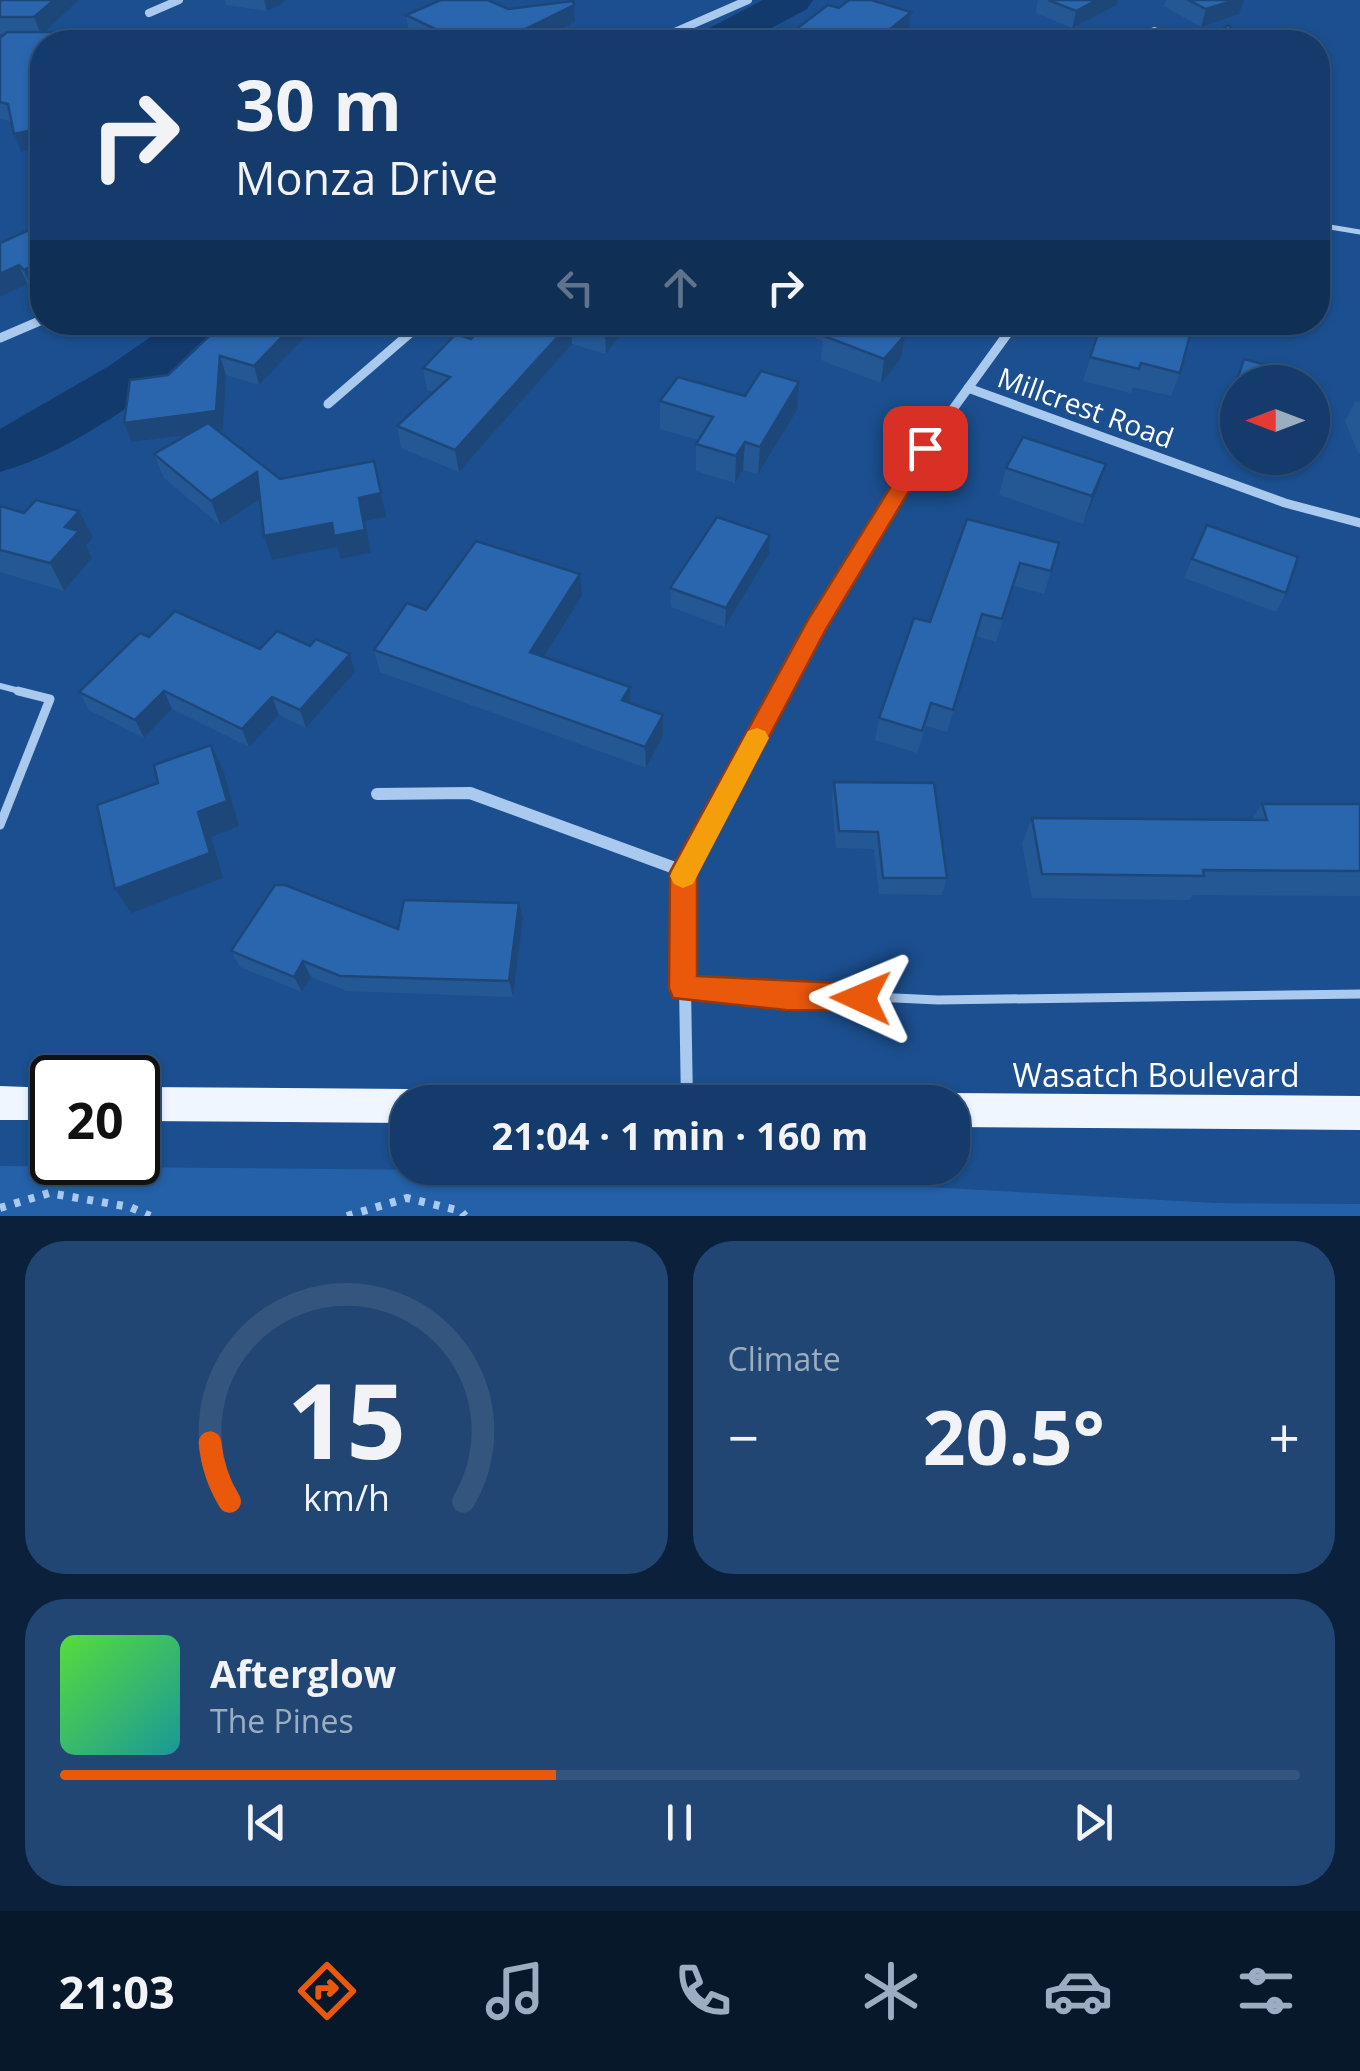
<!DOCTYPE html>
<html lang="en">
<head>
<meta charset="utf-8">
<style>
	:root { --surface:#143b6b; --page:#214673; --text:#f1f3f6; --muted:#9dadc1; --line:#33557e; --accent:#ea580c }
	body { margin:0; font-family:"Open Sans",sans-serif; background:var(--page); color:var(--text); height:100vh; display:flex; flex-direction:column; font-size:38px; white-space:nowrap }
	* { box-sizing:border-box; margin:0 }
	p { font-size:32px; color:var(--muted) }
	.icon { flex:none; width:55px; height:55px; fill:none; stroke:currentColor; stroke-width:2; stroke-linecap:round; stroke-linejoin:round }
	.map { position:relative; height:1216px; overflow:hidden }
	.drawer { display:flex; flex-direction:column; gap:25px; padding:25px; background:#0b203b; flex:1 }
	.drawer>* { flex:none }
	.banner { position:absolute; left:30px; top:30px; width:1300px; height:305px; border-radius:40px; box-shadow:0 2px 8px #0004,0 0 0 2px var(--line); background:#143b6b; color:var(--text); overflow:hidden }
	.needle { width:65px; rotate:270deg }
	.tools { position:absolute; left:1220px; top:365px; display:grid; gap:20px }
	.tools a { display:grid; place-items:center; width:110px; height:110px; border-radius:50%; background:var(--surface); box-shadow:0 2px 8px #0004,0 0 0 2px var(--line); font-size:50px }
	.speed { position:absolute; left:30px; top:1055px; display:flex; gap:20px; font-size:50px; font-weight:700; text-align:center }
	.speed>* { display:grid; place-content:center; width:130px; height:130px; border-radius:50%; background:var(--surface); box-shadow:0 2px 8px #0004,0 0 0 2px var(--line); line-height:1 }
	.speed .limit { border:5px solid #111; border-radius:15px; background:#fff; color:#111 }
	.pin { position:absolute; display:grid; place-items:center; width:85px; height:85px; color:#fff; margin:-42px; border-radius:20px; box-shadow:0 5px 15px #0006 }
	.me { position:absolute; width:110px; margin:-55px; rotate:271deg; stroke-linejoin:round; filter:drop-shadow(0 0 8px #0008) }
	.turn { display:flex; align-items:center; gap:35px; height:210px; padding:0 40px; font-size:45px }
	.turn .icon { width:130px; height:130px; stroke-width:2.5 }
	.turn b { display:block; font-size:70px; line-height:85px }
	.lanes { display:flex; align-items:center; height:95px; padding:0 40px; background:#0003; justify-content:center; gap:50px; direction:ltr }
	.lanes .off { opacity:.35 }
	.big { font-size:75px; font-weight:700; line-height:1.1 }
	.drawer .widget { flex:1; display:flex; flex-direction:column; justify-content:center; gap:15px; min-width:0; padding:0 35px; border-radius:40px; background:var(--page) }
	.drawer .dial { align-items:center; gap:0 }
	.dial svg { height:260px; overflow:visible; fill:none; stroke:var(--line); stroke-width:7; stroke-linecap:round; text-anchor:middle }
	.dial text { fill:var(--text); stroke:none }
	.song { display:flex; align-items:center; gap:30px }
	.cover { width:120px; height:120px; border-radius:15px; background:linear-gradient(135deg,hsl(110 70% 55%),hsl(180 70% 35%)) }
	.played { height:10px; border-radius:5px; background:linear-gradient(90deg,var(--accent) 40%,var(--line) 40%) }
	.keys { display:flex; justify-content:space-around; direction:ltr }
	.heat { display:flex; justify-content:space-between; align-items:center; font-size:55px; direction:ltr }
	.drawer .tiles { flex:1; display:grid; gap:25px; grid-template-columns:1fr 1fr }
	.widget:last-child { grid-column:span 2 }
	.trip { position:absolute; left:390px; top:1085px; width:580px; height:100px; border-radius:40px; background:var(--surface); box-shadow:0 2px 8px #0004,0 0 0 2px var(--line); font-weight:700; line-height:100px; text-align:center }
	.menu { display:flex; height:160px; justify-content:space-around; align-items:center; background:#08182b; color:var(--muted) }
	.menu .icon { width:70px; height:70px }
	.menu .current { color:var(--accent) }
	.menu b { font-size:45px; color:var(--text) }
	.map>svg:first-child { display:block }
</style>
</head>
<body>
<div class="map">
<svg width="1360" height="1216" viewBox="0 0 1360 1216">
	<rect width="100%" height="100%" fill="#1b4f8f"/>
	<path fill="#2461a8" d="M 0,1166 L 657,1172 L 1215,1203 L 1360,1204 L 1360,1216 L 0,1216 Z"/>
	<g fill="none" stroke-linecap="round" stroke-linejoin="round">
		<g fill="#123a6d" fill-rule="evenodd">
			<path d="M 763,0 L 813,0 L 807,9 L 745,42 L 694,42 L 700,33 Z"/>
			<path d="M 172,322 L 236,322 L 228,334 C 161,383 80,450 0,472 L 0,429 L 109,366 Z"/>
		</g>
		<path stroke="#a9c9ee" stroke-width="4" stroke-dasharray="4 5" stroke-linecap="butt" d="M 83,42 L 106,29"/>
		<g stroke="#a9c9ee" stroke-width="8" stroke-dasharray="6 9" stroke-linecap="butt">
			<path d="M 0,1208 L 49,1193 L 130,1207 L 150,1216"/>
			<path d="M 347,1216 L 407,1198 L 461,1211 L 465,1216"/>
		</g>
		<path stroke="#a9c9ee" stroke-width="5" d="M 1318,225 L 1360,232"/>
		<path stroke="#a9c9ee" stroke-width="6" d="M 0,686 L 27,693"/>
		<g stroke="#a9c9ee" stroke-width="9">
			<path d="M 0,825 L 50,699 L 18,691"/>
			<path d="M 685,988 L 938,1000 L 1360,994"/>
		</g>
		<g stroke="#a9c9ee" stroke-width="8">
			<path d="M 149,13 L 179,0"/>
			<path d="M 1154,31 L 1157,42"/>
			<path d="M 652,42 L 748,0"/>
		</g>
		<g stroke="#a9c9ee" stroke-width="9">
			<path d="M 0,338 L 42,320"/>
			<path d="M 968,388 L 1285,503 L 1360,523"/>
			<path d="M 328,404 L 423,322"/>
			<path d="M 780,693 L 903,478 L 1016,322"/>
		</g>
		<g stroke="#a9c9ee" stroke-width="12">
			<path d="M 377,794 L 470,793 L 683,871"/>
			<path d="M 687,1102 L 683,871 L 781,691"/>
		</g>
		<g fill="#f0f6ff" fill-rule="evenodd">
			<path d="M 0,1086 L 52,1088 L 52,1120 L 0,1120 Z"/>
			<path d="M 138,1087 L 408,1089 L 420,1094 L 423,1102 L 408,1102 L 408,1123 L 138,1121 Z"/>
			<path d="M 952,1093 L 1360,1096 L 1360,1130 L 952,1127 L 952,1102 L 938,1102 Z"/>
		</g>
	</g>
	<g fill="#245895">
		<path d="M 0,0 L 79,0 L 43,32 L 21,152 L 14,134 L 11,121 L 0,119 L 0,38 L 5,34 L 0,34 Z"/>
		<path d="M 225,0 L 286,0 L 280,5 L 267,11 L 226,5 Z"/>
		<path d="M 1038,0 L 1118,0 L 1117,5 L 1072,28 L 1036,13 Z"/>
		<path d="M 1166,0 L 1244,0 L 1239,14 L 1201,27 L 1164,6 Z"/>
		<path d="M 574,5 L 575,22 L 535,42 L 429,42 L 409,32 L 406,15 Z"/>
		<path d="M 42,224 L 32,288 L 27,284 L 0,297 L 0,243 Z"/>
		<path d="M 224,322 L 320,322 L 259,385 L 226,375 L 223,430 L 217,430 L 280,479 L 386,517 L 365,521 L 371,553 L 341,559 L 337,547 L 272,560 L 264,536 L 260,499 L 220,525 L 164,478 L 154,454 L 189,434 L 132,442 L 168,375 Z"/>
		<path d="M 486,322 L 631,322 L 606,354 L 572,344 L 459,472 L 401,448 L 397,426 L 433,392 L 427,390 L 423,368 L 471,339 Z"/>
		<path d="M 816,322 L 892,322 L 891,330 L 901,359 L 881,383 L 821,360 L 823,341 L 815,338 Z"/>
		<path d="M 1102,322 L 1180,373 L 1171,396 L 1133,387 L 1131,393 L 1083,381 Z"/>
		<path d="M 1244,359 L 1238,382 L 1238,428 L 1221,423 Z"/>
		<path d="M 745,396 L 797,410 L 758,474 L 743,470 L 735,483 L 696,471 L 696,444 L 698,440 L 660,429 L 660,401 Z"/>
		<path d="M 1355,402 L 1360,402 L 1360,453 L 1358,453 L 1345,421 Z"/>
		<path d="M 1106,464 L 1097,491 L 1083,524 L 999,495 L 1006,468 Z"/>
		<path d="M 0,506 L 93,538 L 86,545 L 92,558 L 64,591 L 0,572 Z"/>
		<path d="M 967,519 L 1051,571 L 1044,594 L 1014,586 L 996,642 L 976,636 L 947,732 L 926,726 L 917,753 L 875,740 L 879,718 L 930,622 Z"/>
		<path d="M 1207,525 L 1286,593 L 1276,612 L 1184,578 Z"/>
		<path d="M 770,535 L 769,554 L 725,627 L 671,607 L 670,588 Z"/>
		<path d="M 582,596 L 544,657 L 630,687 L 631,703 L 663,715 L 663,736 L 646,768 L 380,672 L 374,650 L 426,610 Z"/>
		<path d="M 149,637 L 260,649 L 310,646 L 350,654 L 355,672 L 306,728 L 279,715 L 249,747 L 172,709 L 144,738 L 89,710 L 79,692 Z"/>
		<path d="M 834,782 L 947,878 L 942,895 L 879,894 L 874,849 L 836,848 L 832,800 Z"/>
		<path d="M 1262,804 L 1360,804 L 1360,896 L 1193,895 L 1190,900 L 1032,898 L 1022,843 L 1032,818 L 1252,819 Z"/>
		<path d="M 523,919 L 513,997 L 347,991 L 311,977 L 302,992 L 240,967 L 231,951 L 398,929 Z"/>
	</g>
	<g fill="#1d4779">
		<path d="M 54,0 L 79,0 L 41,35 L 34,17 Z"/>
		<path d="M 264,0 L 286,0 L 280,5 L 267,11 Z"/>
		<path d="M 1097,0 L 1118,0 L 1117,5 L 1072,28 L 1076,11 Z"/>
		<path d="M 1235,0 L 1244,0 L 1239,14 L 1201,27 L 1206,9 Z"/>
		<path d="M 574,5 L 575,22 L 535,42 L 499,42 Z"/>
		<path d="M 911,12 L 908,35 L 899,42 L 875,42 Z"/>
		<path d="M 140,32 L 143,42 L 134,42 Z"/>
		<path d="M 42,128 L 42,147 L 21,152 L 14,134 Z"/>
		<path d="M 42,261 L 42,284 L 32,288 L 24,270 Z"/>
		<path d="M 19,265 L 27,284 L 0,297 L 0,274 Z"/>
		<path d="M 296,322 L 320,322 L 259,385 L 254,366 Z"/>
		<path d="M 571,322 L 572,344 L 459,472 L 455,450 Z"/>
		<path d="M 612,322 L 631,322 L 606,354 L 605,332 Z"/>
		<path d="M 881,322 L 892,322 L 891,330 L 878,325 Z"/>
		<path d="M 905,335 L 901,359 L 881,383 L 884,359 Z"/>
		<path d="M 220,356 L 226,375 L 223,430 L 132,442 L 124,423 Z"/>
		<path d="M 799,382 L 797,410 L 758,474 L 760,447 Z"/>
		<path d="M 745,442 L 743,470 L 735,483 L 736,456 Z"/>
		<path d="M 374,461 L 386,517 L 365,521 L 371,553 L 341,559 L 337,547 L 272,560 L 264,536 L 359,498 Z"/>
		<path d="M 1106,464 L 1097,491 L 1083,524 L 1092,496 Z"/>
		<path d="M 257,472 L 265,496 L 220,525 L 211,501 Z"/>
		<path d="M 79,511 L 93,538 L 86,545 L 92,558 L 64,591 L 50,563 L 65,527 Z"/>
		<path d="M 770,535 L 769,554 L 725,627 L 726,608 Z"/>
		<path d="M 580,574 L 582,596 L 533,674 L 530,652 Z"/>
		<path d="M 350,654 L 355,672 L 306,728 L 300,710 Z"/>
		<path d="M 630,687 L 631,709 L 622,700 Z"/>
		<path d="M 164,691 L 172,709 L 144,738 L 135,720 Z"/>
		<path d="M 272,697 L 279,715 L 249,747 L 242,729 Z"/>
		<path d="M 663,715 L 663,736 L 646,768 L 645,747 Z"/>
		<path d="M 211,745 L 223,770 L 239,826 L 211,837 L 223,878 L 131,913 L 115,889 L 198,812 Z"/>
		<path d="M 519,903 L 523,919 L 513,997 L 509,981 Z"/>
		<path d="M 303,961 L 311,977 L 302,992 L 294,977 Z"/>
	</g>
	<g fill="#2a66ad" stroke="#1d4779" stroke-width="2.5">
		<path d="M 0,0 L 54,0 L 34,17 L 0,17 Z"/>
		<path d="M 441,0 L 488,0 L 508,9 L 573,1 L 574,5 L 499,42 L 462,42 L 406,15 Z"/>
		<path d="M 849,0 L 871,0 L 911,12 L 875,42 L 779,42 L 828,5 L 839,8 Z"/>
		<path d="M 1048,0 L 1097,0 L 1076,11 Z"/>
		<path d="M 1188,0 L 1235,0 L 1206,9 Z"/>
		<path d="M 1229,25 L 1239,42 L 1208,42 L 1206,38 Z"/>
		<path d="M 7,32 L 140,32 L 134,42 L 42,42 L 42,128 L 14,134 L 8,104 L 0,102 L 0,38 Z"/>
		<path d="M 42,224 L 42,261 L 24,270 L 19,265 L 0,274 L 0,243 Z"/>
		<path d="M 224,322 L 296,322 L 254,366 L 220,356 L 216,411 L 124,423 L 130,380 L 168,375 Z"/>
		<path d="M 486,322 L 571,322 L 455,450 L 397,426 L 450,377 L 423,368 L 456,334 L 471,339 Z"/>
		<path d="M 571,322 L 612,322 L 605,332 Z"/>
		<path d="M 827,322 L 881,322 L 878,325 L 905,335 L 884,359 L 824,336 Z"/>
		<path d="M 1102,322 L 1184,322 L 1183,329 L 1191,331 L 1180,373 L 1141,363 L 1139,369 L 1090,357 Z"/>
		<path d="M 1244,359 L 1304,375 L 1302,382 L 1238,382 L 1238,407 L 1229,404 Z"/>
		<path d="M 761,371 L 799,382 L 760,447 L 745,442 L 736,456 L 696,444 L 713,417 L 660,401 L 678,377 L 745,396 Z"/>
		<path d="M 208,423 L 280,479 L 374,461 L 381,493 L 359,498 L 365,530 L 334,536 L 332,523 L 264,536 L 257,472 L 211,501 L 154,454 Z"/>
		<path d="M 1023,437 L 1106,464 L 1092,496 L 1006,468 Z"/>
		<path d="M 36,500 L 79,511 L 65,527 L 79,531 L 50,563 L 0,550 L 0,506 L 24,513 Z"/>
		<path d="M 717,517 L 770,535 L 726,608 L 670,588 Z"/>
		<path d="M 967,519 L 1059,543 L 1051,571 L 1020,563 L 1002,619 L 982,614 L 953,710 L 931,703 L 922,731 L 879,718 L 914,618 L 930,622 Z"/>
		<path d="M 1207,525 L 1298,557 L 1286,593 L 1192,559 Z"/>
		<path d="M 476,541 L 580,574 L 530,652 L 630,687 L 622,700 L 663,715 L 645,747 L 374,650 L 407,603 L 426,610 Z"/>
		<path d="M 175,611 L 260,649 L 277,631 L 310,646 L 316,639 L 350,654 L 300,710 L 272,697 L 242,729 L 164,691 L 135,720 L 79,692 L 140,633 L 149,637 Z"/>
		<path d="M 211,745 L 227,801 L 198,812 L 210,853 L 115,889 L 97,805 L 158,783 L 154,765 Z"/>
		<path d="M 834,782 L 934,783 L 947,878 L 883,878 L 878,832 L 839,831 Z"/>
		<path d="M 1262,804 L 1360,804 L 1360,871 L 1203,870 L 1204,876 L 1042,874 L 1032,818 L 1267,820 Z"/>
		<path d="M 275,885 L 285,885 L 398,929 L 404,900 L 519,903 L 509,981 L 340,976 L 303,961 L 294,977 L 231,951 Z"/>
	</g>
	<path fill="#ea580c" stroke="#983908" stroke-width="2.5" d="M 925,441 L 935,448 L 826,629 L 697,873 L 697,976 L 861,984 L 871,988 L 875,998 L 871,1007 L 861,1011 L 786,1010 L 673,998 L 669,988 L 670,872 L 809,618 L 918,443 Z"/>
	<path fill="#f59e0b" d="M 757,728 L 765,731 L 769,738 L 693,884 L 683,888 L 674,884 L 670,876 L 674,868 L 748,731 Z"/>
	<g text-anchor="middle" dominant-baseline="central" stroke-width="10" stroke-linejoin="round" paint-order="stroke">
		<g font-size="28" fill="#fff" stroke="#1b4f8f">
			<text transform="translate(1086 407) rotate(20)">Millcrest Road</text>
		</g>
		<g font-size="32" fill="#fff" stroke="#1b4f8f">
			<text x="1156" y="1074">Wasatch Boulevard</text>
		</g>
	</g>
</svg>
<div class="tools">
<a><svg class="needle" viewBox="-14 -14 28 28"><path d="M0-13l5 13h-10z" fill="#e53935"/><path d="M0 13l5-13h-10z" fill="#9dadc1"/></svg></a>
</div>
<div class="speed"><div class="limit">20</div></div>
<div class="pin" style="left:925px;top:448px;background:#d93025"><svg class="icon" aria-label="arrive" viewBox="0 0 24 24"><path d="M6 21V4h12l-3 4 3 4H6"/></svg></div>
<svg class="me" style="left:861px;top:998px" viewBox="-20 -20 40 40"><path d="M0-17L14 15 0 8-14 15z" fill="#ea580c" stroke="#fff" stroke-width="4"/></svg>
<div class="trip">21:04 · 1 min · 160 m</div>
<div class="banner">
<div class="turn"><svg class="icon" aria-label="right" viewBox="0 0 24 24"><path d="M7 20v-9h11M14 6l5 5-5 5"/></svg><div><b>30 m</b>Monza Drive</div></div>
<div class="lanes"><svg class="icon off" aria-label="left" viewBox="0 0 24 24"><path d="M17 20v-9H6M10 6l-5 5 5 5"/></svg><svg class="icon off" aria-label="ahead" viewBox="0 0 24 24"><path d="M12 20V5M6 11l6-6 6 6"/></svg><svg class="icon" aria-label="right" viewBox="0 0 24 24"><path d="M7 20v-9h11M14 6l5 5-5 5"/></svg></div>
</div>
</div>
<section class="drawer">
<div class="tiles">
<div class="widget dial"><svg viewBox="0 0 100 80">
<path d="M14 69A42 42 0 1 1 86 69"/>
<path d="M14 69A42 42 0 0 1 8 51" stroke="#ea580c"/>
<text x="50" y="56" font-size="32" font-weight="700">15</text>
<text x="50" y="72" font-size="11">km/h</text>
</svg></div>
<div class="widget"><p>Climate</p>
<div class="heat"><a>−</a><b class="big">20.5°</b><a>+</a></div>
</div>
<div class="widget">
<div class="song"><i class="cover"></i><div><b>Afterglow</b><p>The Pines</p></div></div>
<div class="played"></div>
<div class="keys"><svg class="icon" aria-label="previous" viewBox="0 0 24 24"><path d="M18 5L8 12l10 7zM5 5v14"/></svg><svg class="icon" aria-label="pause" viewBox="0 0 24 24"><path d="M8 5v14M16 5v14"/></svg><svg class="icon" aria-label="next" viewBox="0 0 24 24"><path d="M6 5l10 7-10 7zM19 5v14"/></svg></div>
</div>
</div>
</section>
<nav class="menu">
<b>21:03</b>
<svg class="icon current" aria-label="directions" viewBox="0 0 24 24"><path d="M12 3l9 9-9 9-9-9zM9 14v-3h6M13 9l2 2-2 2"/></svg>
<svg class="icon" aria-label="music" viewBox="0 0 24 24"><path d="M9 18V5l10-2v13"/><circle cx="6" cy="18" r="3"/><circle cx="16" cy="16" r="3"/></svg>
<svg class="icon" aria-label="phone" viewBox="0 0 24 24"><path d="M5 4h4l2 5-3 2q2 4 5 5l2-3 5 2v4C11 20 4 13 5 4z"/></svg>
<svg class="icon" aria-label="climate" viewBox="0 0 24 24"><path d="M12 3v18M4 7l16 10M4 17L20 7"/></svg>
<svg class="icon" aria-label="car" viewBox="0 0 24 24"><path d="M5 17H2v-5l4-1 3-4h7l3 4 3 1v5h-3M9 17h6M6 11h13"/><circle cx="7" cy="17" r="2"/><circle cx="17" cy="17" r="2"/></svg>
<svg class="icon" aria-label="filters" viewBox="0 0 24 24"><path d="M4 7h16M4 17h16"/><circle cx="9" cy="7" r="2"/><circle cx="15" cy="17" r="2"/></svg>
</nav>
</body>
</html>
